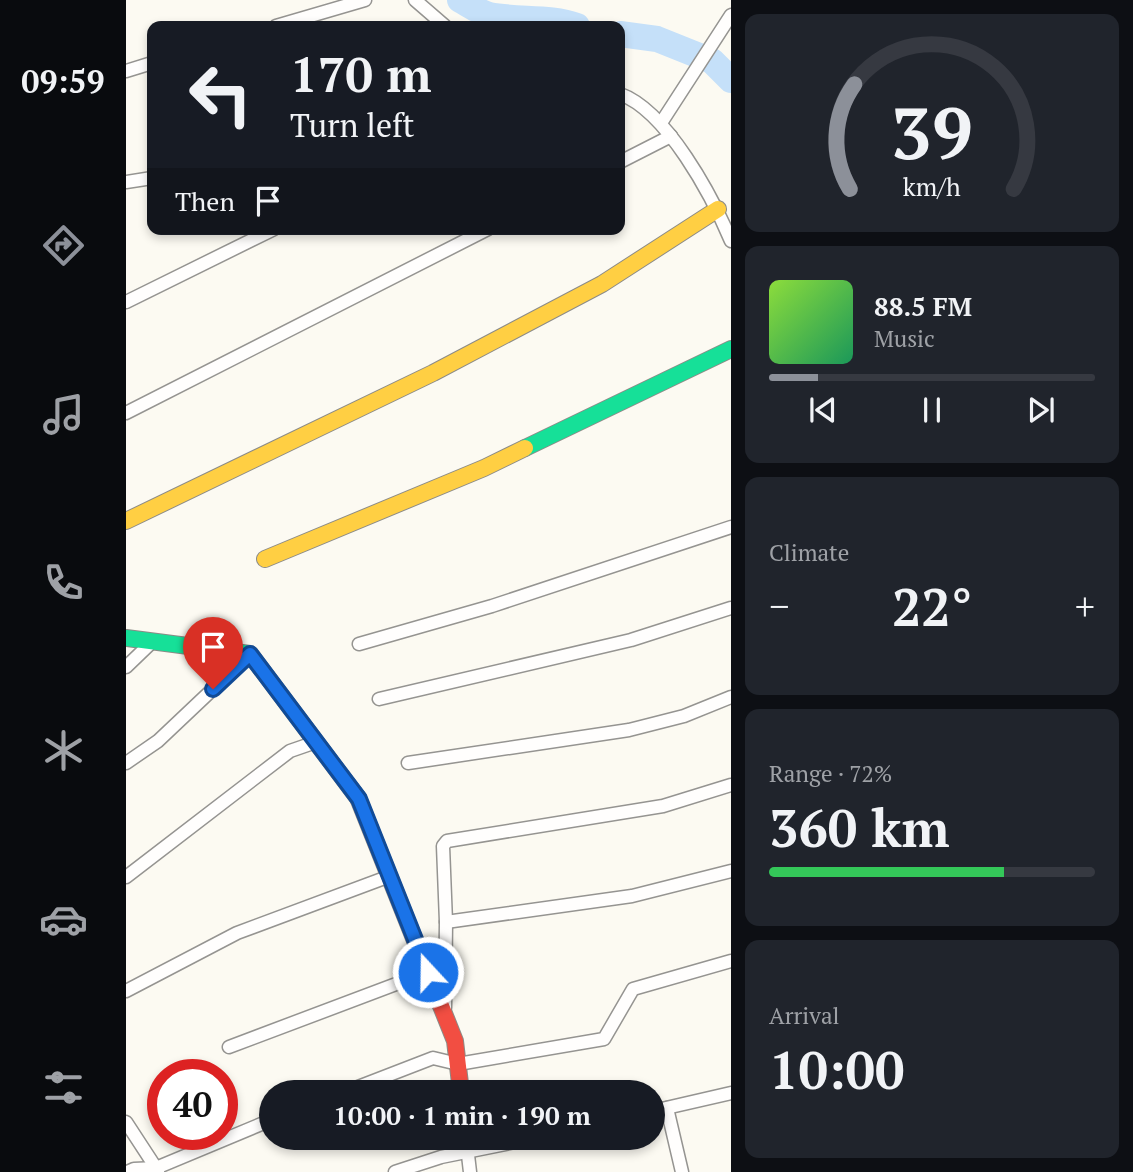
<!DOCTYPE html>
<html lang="en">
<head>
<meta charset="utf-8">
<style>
	:root { --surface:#171b24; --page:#20242c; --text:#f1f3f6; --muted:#9ea1a6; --line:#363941; --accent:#8c9099 }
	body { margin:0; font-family:"PT Serif",serif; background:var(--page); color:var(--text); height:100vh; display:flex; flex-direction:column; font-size:26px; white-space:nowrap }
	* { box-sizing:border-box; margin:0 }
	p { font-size:23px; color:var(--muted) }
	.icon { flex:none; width:38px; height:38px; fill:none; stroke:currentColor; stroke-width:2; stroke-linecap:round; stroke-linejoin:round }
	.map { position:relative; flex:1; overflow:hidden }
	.drawer { display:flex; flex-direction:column; gap:14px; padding:14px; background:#0d0f14; width:402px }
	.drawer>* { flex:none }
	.top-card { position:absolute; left:21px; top:21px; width:478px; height:214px; border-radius:14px; box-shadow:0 4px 10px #0003; background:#171b24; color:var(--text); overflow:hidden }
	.speed { position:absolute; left:21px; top:1059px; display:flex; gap:14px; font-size:35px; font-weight:700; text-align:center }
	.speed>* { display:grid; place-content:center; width:91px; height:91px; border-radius:50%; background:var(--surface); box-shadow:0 4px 10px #0003; line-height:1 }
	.speed .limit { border:10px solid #d22; background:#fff; color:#111 }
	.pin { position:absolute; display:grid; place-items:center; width:60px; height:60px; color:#fff; margin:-72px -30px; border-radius:50% 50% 50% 0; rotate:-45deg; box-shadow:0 0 7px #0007 }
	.pin .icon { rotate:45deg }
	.me { position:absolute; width:77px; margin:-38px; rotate:339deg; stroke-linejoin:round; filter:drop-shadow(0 0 5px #0008) }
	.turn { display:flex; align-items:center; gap:24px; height:147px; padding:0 28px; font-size:32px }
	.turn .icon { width:91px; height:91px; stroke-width:2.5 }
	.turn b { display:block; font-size:49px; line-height:60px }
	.then { display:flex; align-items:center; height:66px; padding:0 28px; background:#0003; gap:14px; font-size:26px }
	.big { font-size:52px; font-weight:700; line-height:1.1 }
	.drawer .card { flex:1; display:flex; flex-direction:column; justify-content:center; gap:10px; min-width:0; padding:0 24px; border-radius:14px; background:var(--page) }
	.drawer .dial { align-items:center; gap:0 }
	.dial svg { height:182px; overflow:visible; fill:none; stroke:var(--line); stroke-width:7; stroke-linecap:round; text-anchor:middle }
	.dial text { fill:var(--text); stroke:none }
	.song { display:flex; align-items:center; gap:21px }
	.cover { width:84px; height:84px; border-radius:10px; background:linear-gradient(135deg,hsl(90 70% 55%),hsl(150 70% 35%)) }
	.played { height:7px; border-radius:4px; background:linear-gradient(90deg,var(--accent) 15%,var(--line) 15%) }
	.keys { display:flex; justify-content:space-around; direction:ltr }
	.heat { display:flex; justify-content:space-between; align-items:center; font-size:38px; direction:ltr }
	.charge { height:10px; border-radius:5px; background:linear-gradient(90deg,#34c759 72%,var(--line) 0) }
	.trip { position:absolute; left:133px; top:1080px; width:406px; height:70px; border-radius:35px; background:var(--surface); box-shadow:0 4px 10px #0003; font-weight:700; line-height:70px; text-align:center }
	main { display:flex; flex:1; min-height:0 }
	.tabs { display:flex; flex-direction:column; width:126px; justify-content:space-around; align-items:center; background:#090b0e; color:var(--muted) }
	.tabs .icon { width:49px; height:49px }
	.tabs .selected { color:var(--accent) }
	.tabs b { font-size:32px; color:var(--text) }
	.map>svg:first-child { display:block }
</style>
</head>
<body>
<main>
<nav class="tabs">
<b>09:59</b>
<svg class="icon selected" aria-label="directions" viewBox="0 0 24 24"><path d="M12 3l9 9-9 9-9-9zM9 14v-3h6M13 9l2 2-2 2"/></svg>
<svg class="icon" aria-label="music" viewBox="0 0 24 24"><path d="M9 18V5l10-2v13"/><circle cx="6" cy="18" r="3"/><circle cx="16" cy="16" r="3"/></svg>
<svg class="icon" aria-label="phone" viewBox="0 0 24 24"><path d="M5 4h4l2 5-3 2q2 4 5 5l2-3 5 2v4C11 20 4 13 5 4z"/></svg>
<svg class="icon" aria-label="climate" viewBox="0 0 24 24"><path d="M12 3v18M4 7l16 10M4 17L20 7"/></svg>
<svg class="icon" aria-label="car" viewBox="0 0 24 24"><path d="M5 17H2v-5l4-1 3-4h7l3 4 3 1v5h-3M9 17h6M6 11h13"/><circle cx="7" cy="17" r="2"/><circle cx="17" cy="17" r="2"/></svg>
<svg class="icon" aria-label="filters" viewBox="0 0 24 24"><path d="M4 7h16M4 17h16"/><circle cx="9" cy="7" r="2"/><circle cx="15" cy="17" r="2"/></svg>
</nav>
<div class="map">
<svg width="605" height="1172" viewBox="0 0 605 1172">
	<rect width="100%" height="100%" fill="#fcfaf2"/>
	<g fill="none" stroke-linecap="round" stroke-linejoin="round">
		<g stroke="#c5e0f9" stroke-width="26">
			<path d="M 334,0 C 343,5 353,12 363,15 C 393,21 423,16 451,26"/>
			<path d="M 494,34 L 531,39 L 586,61 L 605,80"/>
		</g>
		<defs>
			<g id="street">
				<path d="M 289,0 L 319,26"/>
				<path d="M 150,26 L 239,0"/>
				<path d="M 0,71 L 26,63"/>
				<path d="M 494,94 C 541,111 586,196 605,241"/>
				<path d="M 535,123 L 605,15"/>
				<path d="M 494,162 L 545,136"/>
				<path d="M 0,182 L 26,178"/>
				<path d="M 0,302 L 148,229"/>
				<path d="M 0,413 L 362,229"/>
				<path d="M 233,644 L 366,606 L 605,527"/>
				<path d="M 0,667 L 27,641"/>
				<path d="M 253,699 L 505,640 L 605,608"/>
				<path d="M 0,763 L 32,741 L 124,654"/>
				<path d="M 282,763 L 503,730 L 558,716 L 605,697"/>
				<path d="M 0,877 L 164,751 L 190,742"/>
				<path d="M 320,922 L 506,896 L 605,871"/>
				<path d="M 0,991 L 111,933 L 264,876"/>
				<path d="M 319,1008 L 320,922 L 317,846 L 321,841 L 537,806 L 605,785"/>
				<path d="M 103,1047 L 302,972"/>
				<path d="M 219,1092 L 307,1058 L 332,1064 L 478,1039 L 507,989 L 605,961"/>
				<path d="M 541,1108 L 556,1172"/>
				<path d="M 527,1111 L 605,1093"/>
				<path d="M 0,1122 L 32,1171"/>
				<path d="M 340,1138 L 344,1172"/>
				<path d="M 1,1172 L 8,1169 L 30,1168 L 145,1120"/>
				<path d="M 269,1172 L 315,1157 L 409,1138"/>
			</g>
			<g id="fast">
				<path d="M 399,448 L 605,349"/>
				<path d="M 0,638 L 124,654 L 232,798"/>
			</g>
			<g id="slow">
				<path d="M 0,521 L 307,373 L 476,284 L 592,209"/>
				<path d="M 139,559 L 358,468 L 399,448"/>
			</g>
			<path id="jam" d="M 232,798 L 329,1041 L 335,1092"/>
		</defs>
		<use href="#street" stroke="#959491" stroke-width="15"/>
		<use href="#fast" stroke="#8c8b87" stroke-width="18"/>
		<use href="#slow" stroke="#8c8b87" stroke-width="18"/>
		<use href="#jam" stroke="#8c8b87" stroke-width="18"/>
		<use href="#street" stroke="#fffefd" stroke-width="12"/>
		<use href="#fast" stroke="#16e098" stroke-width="16"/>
		<use href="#slow" stroke="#ffcf43" stroke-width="16"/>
		<use href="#jam" stroke="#f24e42" stroke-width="16"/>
	</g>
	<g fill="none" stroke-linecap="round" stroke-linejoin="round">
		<defs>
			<path id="route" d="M 87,689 L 124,654 L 233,799 L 302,972"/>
		</defs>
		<use href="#route" stroke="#114b97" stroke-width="18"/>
		<use href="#route" stroke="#1a73e8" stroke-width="12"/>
	</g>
</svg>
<div class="speed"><div class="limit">40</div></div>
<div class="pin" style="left:87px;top:689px;background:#d93025"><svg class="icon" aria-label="arrive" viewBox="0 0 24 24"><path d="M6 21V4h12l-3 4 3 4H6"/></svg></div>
<svg class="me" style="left:302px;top:972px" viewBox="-20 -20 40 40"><circle r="17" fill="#1a73e8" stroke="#fff" stroke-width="3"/><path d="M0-11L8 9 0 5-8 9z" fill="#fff"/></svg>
<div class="trip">10:00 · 1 min · 190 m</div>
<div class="top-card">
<div class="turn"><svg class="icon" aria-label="left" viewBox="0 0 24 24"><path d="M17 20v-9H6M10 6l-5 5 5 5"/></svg><div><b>170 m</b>Turn left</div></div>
<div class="then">Then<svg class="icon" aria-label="arrive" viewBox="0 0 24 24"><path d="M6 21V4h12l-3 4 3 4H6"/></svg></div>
</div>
</div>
<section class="drawer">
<div class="card dial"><svg viewBox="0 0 100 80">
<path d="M14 69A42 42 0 1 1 86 69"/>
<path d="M14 69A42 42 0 0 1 16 23" stroke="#8c9099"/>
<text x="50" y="56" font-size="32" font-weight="700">39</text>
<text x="50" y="72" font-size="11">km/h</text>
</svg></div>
<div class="card">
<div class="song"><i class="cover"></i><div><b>88.5 FM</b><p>Music</p></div></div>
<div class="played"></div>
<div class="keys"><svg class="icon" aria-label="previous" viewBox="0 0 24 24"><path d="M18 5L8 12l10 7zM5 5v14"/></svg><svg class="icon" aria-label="pause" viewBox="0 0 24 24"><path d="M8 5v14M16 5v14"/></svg><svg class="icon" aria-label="next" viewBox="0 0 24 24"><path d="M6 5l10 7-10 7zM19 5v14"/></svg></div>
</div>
<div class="card"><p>Climate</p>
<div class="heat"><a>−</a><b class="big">22°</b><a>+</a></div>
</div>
<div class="card"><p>Range · 72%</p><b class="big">360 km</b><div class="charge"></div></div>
<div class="card"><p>Arrival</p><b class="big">10:00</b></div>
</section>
</main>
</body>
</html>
